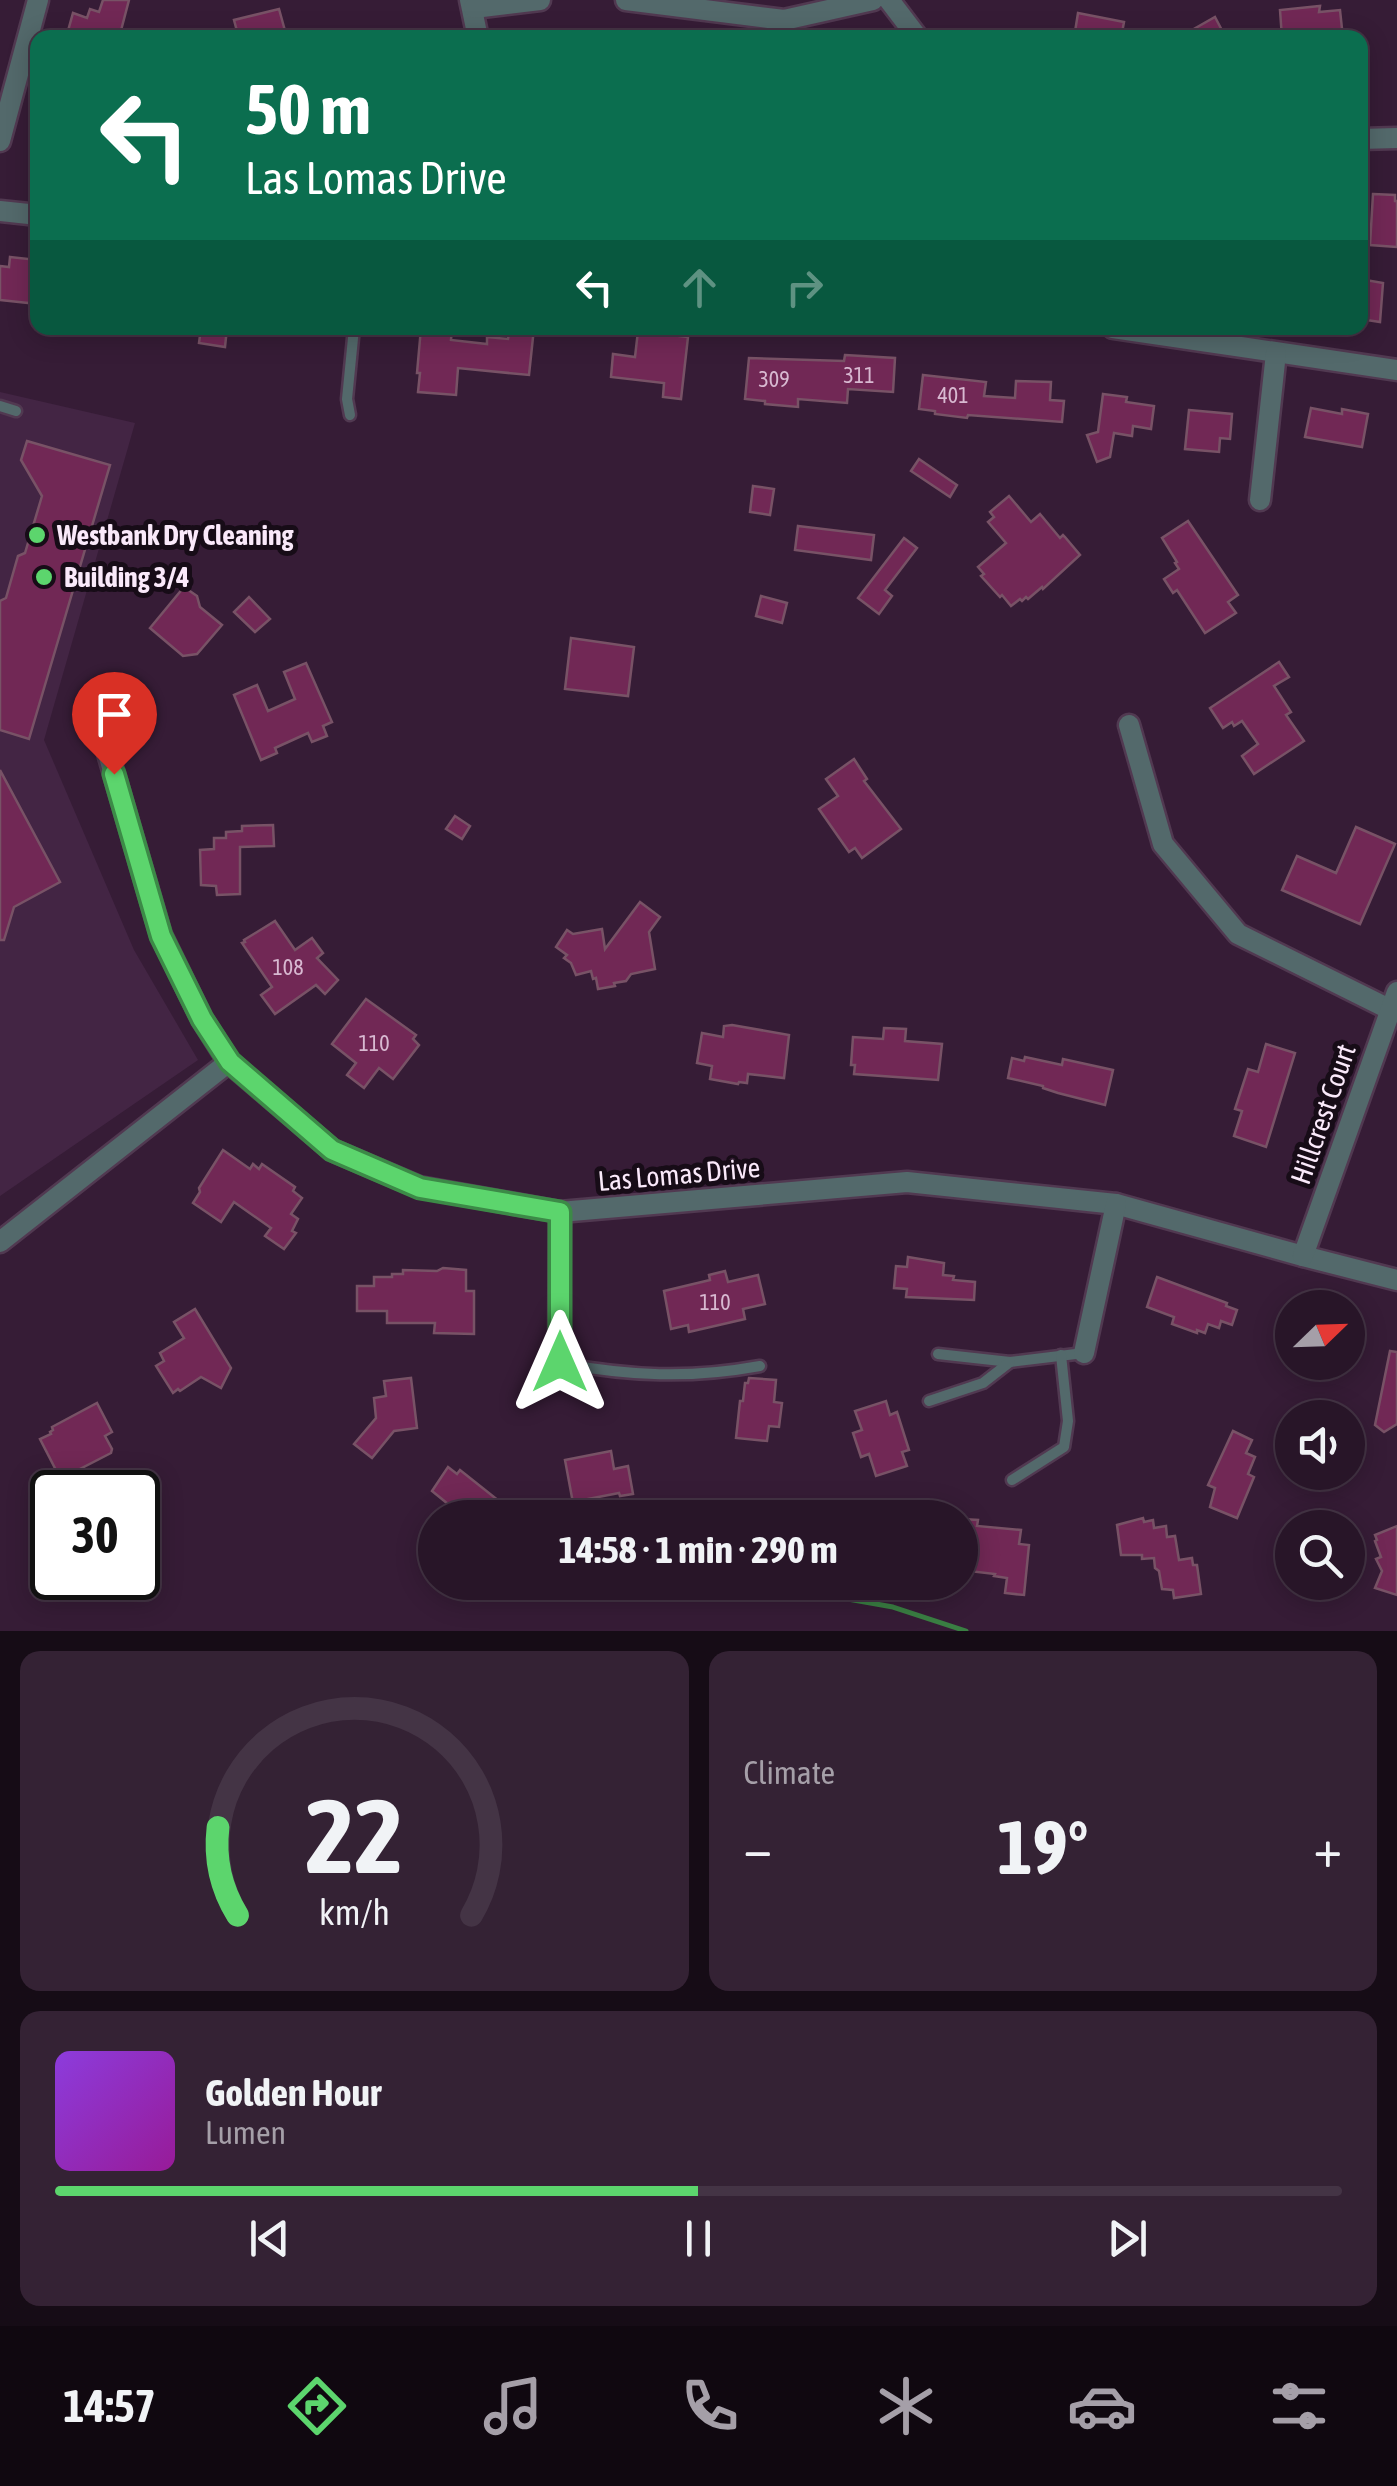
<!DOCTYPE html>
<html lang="en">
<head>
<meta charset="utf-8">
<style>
	:root { --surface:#281528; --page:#342234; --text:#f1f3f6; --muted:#a59fa8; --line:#443445; --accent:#5cd56d }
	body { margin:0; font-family:"Asap Condensed",sans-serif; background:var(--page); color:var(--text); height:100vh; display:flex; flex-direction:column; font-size:38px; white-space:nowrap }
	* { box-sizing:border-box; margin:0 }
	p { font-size:32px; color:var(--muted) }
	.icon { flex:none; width:55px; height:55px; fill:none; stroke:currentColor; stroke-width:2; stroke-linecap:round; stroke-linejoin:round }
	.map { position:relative; height:1631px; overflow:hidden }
	.details { display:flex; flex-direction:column; gap:20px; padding:20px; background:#160c16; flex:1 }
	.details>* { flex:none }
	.top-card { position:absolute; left:30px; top:30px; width:1338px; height:305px; border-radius:20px; box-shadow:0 5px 25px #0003,0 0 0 2px var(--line); background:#0b6e4f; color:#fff; overflow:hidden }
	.needle { width:65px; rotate:67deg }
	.controls { position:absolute; left:1275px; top:1290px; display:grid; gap:20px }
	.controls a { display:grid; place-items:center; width:90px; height:90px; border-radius:50%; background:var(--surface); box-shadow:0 5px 25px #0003,0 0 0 2px var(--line); font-size:50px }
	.speed { position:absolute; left:30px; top:1470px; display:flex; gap:20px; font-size:50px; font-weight:700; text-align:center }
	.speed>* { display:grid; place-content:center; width:130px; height:130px; border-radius:50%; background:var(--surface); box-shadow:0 5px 25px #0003,0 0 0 2px var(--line); line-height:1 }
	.speed .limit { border:5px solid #111; border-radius:15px; background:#fff; color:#111 }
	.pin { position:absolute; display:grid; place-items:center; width:85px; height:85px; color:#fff; margin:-102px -42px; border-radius:50% 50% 50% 0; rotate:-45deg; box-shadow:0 0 10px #0007 }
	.pin .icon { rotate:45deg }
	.me { position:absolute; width:110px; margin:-55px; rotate:0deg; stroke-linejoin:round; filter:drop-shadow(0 0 8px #0008) }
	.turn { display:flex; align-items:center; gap:35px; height:210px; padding:0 50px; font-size:45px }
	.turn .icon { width:130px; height:130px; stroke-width:2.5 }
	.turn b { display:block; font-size:70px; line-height:85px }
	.lanes { display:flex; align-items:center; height:95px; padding:0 50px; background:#0003; justify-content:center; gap:50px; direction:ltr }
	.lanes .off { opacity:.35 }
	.big { font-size:75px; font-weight:700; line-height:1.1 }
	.details .tile { flex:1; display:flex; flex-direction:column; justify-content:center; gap:15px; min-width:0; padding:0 35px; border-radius:20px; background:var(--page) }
	.details .dial { align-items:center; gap:0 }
	.dial svg { height:260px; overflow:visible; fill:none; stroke:var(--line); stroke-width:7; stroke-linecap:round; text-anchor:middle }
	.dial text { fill:var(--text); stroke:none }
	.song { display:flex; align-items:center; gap:30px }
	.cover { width:120px; height:120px; border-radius:15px; background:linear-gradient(135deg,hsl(270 70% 55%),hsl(300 70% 35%)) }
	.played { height:10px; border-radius:5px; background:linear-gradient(90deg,var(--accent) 50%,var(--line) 50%) }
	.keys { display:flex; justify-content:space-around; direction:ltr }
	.heat { display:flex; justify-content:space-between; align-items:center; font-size:55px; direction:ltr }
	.details .tiles { flex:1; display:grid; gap:20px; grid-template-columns:1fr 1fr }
	.tile:last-child { grid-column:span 2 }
	.trip { position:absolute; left:418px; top:1500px; width:560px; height:100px; border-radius:50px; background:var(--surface); box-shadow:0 5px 25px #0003,0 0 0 2px var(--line); font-weight:700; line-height:100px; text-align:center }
	.menu { display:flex; height:160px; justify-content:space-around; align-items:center; background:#100810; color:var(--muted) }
	.menu .icon { width:70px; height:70px }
	.menu .on { color:var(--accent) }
	.menu b { font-size:45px; color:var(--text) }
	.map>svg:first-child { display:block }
</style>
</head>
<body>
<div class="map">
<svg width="1397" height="1631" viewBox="0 0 1397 1631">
	<rect width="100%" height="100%" fill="#361c36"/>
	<path fill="#432544" d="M 0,392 L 135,423 L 44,740 L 134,950 L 198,1060 L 0,1196 Z"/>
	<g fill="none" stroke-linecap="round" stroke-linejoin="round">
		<path stroke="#3a7f43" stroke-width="5" d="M 780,1582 L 797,1590 L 893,1607 L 966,1631"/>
	</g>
	<g fill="#712855" stroke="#785266" stroke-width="2.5">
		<path d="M 103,0 L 129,0 L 119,38 L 66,38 L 73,13 L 87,18 L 90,9 L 99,12 Z"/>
		<path d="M 1320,6 L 1319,12 L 1340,10 L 1343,38 L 1282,38 L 1280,10 Z"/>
		<path d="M 279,9 L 287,38 L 257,38 L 255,31 L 238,35 L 234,20 Z"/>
		<path d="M 1078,13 L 1124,22 L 1121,38 L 1074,38 Z"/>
		<path d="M 1215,17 L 1226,38 L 1178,38 Z"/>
		<path d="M 1373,194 L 1395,195 L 1395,201 L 1397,201 L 1397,247 L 1370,245 Z"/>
		<path d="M 10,257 L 38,260 L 38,304 L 0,300 L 0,266 L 9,267 Z"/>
		<path d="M 1360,279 L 1383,283 L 1380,322 L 1360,319 Z"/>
		<path d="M 201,328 L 227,328 L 225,347 L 199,343 Z"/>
		<path d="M 421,328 L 452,329 L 451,340 L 487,344 L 487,337 L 508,339 L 510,328 L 534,328 L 529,375 L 458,368 L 456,395 L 418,392 L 420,373 L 417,373 Z"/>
		<path d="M 638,331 L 688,337 L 681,399 L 663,397 L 664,383 L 611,377 L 613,354 L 635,357 Z"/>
		<path d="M 845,355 L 895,358 L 893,392 L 848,389 L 847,403 L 798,399 L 798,407 L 765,404 L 765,401 L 745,399 L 749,358 L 844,361 Z"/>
		<path d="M 923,375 L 986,382 L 984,396 L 1015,398 L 1016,381 L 1051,382 L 1050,400 L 1064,401 L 1062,422 L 968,415 L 967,418 L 935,414 L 935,411 L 919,409 Z"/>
		<path d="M 1103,394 L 1127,397 L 1126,402 L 1154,406 L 1151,429 L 1133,426 L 1132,436 L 1114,433 L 1110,457 L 1097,462 L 1087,435 L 1098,432 Z"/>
		<path d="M 1311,408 L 1342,414 L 1342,409 L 1368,414 L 1362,447 L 1305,437 Z"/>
		<path d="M 1189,410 L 1232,414 L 1230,439 L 1220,438 L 1219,452 L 1185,449 Z"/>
		<path d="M 27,441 L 110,465 L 29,739 L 0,730 L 0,601 L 6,598 L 18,556 L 25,553 L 42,496 L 21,460 Z"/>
		<path d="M 919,459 L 957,485 L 950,497 L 911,471 Z"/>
		<path d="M 753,486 L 774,489 L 770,515 L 750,512 Z"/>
		<path d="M 1009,496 L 1031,522 L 1040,514 L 1060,538 L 1063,535 L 1065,537 L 1080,555 L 1043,589 L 1042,587 L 1028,599 L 1026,597 L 1022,601 L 1020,599 L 1011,606 L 1002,595 L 1000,597 L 981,576 L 984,574 L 978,567 L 1006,543 L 988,522 L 994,517 L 990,512 Z"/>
		<path d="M 1188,521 L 1238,595 L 1228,602 L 1236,613 L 1205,633 L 1177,590 L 1173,593 L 1164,579 L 1179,569 L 1175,563 L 1177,562 L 1162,538 Z"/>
		<path d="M 798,526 L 874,535 L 871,560 L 795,550 Z"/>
		<path d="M 904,538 L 917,548 L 885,590 L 892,596 L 879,614 L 858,598 Z"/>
		<path d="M 184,587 L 197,596 L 200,607 L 222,625 L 197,654 L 183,656 L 150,628 Z"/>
		<path d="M 761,596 L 787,603 L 782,623 L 756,616 Z"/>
		<path d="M 249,597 L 270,619 L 255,632 L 234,612 Z"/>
		<path d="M 571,638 L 634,647 L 628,696 L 565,689 Z"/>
		<path d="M 1279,662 L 1289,677 L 1274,686 L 1291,712 L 1286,715 L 1304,741 L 1254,774 L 1242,756 L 1258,744 L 1242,721 L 1234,726 L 1232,722 L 1223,728 L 1210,708 Z"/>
		<path d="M 306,663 L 332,722 L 323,726 L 327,736 L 312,742 L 308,733 L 275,748 L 277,753 L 261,760 L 234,695 L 257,685 L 268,711 L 295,699 L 284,672 Z"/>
		<path d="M 854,759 L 867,779 L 864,781 L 901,829 L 862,858 L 855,848 L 849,852 L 819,809 L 838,796 L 826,779 Z"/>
		<path d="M 0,770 L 60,882 L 14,907 L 4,940 L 0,940 Z"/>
		<path d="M 455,816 L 470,826 L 462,839 L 446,829 Z"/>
		<path d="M 273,825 L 274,846 L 240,847 L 240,894 L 217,895 L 216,886 L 201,885 L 200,850 L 214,849 L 214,838 L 226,838 L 226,832 L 242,831 L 242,826 Z"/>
		<path d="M 1356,827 L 1395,844 L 1360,924 L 1282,890 L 1297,856 L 1336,873 Z"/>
		<path d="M 640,902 L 660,917 L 649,932 L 655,969 L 631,974 L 626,981 L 614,983 L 615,986 L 598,989 L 596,978 L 593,979 L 591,971 L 576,975 L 571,963 L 564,958 L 567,955 L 556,947 L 567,930 L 573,934 L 602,929 L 605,949 Z"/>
		<path d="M 275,921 L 295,950 L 312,938 L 323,953 L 317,958 L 338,980 L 325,994 L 316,985 L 275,1014 L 261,995 L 272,987 L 242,943 L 245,942 L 244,940 Z"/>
		<path d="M 366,999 L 416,1035 L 413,1039 L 419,1045 L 393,1079 L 379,1068 L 364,1088 L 347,1075 L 356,1063 L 332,1044 Z"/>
		<path d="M 732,1025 L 789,1035 L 784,1078 L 748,1074 L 747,1083 L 739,1082 L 738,1084 L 710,1079 L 712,1066 L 697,1063 L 702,1033 L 723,1037 L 724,1026 Z"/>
		<path d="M 884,1028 L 906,1029 L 905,1041 L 942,1044 L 938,1080 L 854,1074 L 855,1065 L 851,1065 L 853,1037 L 883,1039 Z"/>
		<path d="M 1266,1044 L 1295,1053 L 1266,1147 L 1234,1136 L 1242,1111 L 1235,1109 L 1248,1069 L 1258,1072 Z"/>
		<path d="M 1025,1057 L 1062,1065 L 1063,1059 L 1113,1070 L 1105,1105 L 1058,1093 L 1043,1088 L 1043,1086 L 1008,1078 L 1012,1058 L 1024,1061 Z"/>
		<path d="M 223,1150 L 250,1169 L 253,1164 L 259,1169 L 262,1164 L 295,1187 L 293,1191 L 302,1198 L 291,1214 L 298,1219 L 292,1231 L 296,1233 L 284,1249 L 265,1236 L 271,1228 L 234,1202 L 221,1222 L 193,1203 L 200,1192 L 199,1188 Z"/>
		<path d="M 908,1257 L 944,1263 L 943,1275 L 954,1276 L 953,1280 L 975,1282 L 974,1300 L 906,1297 L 907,1289 L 894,1288 L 896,1266 L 907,1267 Z"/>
		<path d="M 443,1268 L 466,1270 L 466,1291 L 474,1291 L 474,1334 L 434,1333 L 435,1323 L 387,1323 L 387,1311 L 357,1311 L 357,1286 L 374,1286 L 374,1277 L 392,1277 L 392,1274 L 403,1274 L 403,1270 L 437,1271 Z"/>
		<path d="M 725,1271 L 728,1282 L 758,1275 L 765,1304 L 743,1309 L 745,1319 L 689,1332 L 688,1325 L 671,1329 L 664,1291 L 710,1280 L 709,1275 Z"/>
		<path d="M 1157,1277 L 1227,1303 L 1226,1306 L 1237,1310 L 1232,1325 L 1221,1321 L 1219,1328 L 1208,1324 L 1205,1333 L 1197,1330 L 1197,1333 L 1172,1324 L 1174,1317 L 1147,1307 Z"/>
		<path d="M 195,1309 L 231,1368 L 221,1388 L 201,1377 L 180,1391 L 178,1389 L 173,1393 L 156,1366 L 164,1361 L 160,1353 L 184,1338 L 174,1322 Z"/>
		<path d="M 1390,1351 L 1397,1352 L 1397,1424 L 1384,1432 L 1375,1425 Z"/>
		<path d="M 411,1378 L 417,1428 L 394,1431 L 372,1458 L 354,1444 L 376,1418 L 374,1398 L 386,1396 L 384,1381 Z"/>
		<path d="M 749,1378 L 776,1380 L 774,1402 L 782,1403 L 779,1427 L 769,1426 L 767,1441 L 736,1438 L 740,1401 L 743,1401 L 745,1383 L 748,1383 Z"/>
		<path d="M 886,1401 L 890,1415 L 897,1412 L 909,1450 L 902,1452 L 907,1466 L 876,1476 L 869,1454 L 861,1457 L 853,1433 L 862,1430 L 855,1411 Z"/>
		<path d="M 97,1403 L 112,1432 L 105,1436 L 112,1449 L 111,1453 L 68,1475 L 65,1470 L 58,1474 L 40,1439 L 51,1434 L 50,1432 L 53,1430 L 52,1427 Z"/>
		<path d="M 1233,1431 L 1252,1440 L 1246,1453 L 1255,1457 L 1248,1474 L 1254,1477 L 1237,1518 L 1210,1507 L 1215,1488 L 1208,1485 Z"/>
		<path d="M 611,1451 L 614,1469 L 628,1466 L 633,1494 L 620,1496 L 619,1493 L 588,1499 L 592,1518 L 570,1518 L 567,1504 L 573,1503 L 565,1460 Z"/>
		<path d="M 448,1467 L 457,1474 L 460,1470 L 499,1501 L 497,1504 L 503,1508 L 496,1518 L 451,1518 L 442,1511 L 448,1504 L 432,1491 Z"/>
		<path d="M 1143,1518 L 1144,1522 L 1153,1520 L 1154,1528 L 1166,1526 L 1167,1537 L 1175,1536 L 1179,1560 L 1192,1558 L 1193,1565 L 1197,1565 L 1201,1594 L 1174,1598 L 1173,1590 L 1162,1589 L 1159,1571 L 1155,1568 L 1154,1558 L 1142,1559 L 1142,1555 L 1121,1555 L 1117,1525 Z"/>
		<path d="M 962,1519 L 978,1520 L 977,1526 L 1021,1530 L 1019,1544 L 1029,1545 L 1024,1595 L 1005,1593 L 1007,1578 L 994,1576 L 995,1574 L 960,1570 Z"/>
		<path d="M 1397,1526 L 1397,1595 L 1375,1588 L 1382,1571 L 1376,1559 L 1381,1557 L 1375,1541 L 1377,1540 L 1375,1535 Z"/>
	</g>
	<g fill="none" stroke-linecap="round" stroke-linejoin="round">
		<defs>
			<g id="lane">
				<path d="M 0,406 L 16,411"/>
				<path d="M 350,415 L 347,399 L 354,328"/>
				<path d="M 938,1354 L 1010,1362 L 1084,1353"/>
				<path d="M 559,1363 C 630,1376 689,1379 760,1366"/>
				<path d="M 929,1401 L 983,1383 L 1010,1362"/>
				<path d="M 1012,1480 L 1064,1447 L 1068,1421 L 1061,1355"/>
			</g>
			<g id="street">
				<path d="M 470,0 L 478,38"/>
				<path d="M 626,0 L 784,20 L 873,0"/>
				<path d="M 889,0 L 918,38"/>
				<path d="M 474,8 L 540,0"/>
				<path d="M 1360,139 L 1397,138"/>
				<path d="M 0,141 L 38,0"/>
				<path d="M 0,211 L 38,215"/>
				<path d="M 1113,328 L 1397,370"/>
				<path d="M 1260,500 L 1276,353"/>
				<path d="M 93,702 L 161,935 L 202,1019 L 229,1062 L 332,1150 L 419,1187 L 560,1212 L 907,1182 L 1116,1204 L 1303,1256 L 1397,1280"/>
				<path d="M 1129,725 L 1163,844 L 1238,934 L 1389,1009"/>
				<path d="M 0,1242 L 229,1062"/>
				<path d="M 1303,1256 L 1397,992"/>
				<path d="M 1084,1353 L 1116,1204"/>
				<path d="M 559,1363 L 560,1212"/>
			</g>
		</defs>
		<use href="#lane" stroke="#513951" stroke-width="15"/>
		<use href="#street" stroke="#513951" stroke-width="25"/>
		<use href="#lane" stroke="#53696b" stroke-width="10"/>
		<use href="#street" stroke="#53696b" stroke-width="20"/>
	</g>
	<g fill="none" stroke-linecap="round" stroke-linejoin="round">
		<defs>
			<path id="route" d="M 114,774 L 161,936 L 202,1019 L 230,1062 L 332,1150 L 420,1188 L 560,1212 L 560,1362"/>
		</defs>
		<use href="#route" stroke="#3c8a47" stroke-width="25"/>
		<use href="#route" stroke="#5cd56d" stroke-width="18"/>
	</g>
	<g fill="#5cd56d" stroke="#170c17" stroke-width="4">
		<circle cx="37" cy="535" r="10"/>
		<circle cx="44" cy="577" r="10"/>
	</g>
	<g text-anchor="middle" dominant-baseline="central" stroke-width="10" stroke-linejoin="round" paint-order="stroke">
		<g font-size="22" fill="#d8b9d1">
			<text x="859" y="375">311</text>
			<text x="774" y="379">309</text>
			<text x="953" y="395">401</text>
			<text x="288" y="967">108</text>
			<text x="374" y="1043">110</text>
			<text x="715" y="1302">110</text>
		</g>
		<g font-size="28" font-weight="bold" fill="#fae9fa" stroke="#170c17" text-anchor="start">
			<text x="57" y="535">Westbank Dry Cleaning</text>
			<text x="64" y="577">Building 3/4</text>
		</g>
		<g font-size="28" fill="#fae9fa" stroke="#170c17">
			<text transform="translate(1323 1114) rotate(-71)">Hillcrest Court</text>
			<text transform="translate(679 1174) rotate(-5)">Las Lomas Drive</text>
		</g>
	</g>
</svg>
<div class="controls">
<a><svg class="needle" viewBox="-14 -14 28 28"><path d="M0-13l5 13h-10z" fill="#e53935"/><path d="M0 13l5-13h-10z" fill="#a59fa8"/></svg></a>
<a><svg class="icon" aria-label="sound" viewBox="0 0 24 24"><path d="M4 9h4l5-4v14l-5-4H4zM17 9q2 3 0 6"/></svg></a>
<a><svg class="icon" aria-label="search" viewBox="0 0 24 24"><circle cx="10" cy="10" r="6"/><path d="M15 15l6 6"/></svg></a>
</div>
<div class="speed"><div class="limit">30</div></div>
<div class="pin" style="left:114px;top:774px;background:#d93025"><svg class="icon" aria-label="arrive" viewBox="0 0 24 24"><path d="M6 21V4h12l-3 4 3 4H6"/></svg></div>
<svg class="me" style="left:560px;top:1362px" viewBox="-20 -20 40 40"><path d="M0-17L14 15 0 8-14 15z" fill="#5cd56d" stroke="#fff" stroke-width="4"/></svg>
<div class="trip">14:58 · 1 min · 290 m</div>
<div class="top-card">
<div class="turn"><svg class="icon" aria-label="left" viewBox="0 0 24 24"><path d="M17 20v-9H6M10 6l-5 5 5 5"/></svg><div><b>50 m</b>Las Lomas Drive</div></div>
<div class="lanes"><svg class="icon" aria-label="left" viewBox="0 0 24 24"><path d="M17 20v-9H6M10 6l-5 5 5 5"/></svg><svg class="icon off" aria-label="ahead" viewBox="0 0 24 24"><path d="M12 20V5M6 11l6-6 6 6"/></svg><svg class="icon off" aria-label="right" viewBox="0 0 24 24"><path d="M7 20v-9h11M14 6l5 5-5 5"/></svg></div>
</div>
</div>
<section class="details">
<div class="tiles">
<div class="tile dial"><svg viewBox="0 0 100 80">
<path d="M14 69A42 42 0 1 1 86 69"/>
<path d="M14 69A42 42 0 0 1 8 42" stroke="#5cd56d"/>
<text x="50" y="56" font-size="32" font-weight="700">22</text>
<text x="50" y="72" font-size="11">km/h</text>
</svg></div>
<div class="tile"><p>Climate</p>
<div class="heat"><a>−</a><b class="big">19°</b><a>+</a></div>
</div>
<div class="tile">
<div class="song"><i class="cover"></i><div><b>Golden Hour</b><p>Lumen</p></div></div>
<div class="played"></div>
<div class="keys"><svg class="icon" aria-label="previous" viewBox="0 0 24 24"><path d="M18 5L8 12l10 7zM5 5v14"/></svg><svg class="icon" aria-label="pause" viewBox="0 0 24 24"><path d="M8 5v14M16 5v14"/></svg><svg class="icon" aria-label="next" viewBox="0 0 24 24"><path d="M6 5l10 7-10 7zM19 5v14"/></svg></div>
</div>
</div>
</section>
<nav class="menu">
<b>14:57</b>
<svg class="icon on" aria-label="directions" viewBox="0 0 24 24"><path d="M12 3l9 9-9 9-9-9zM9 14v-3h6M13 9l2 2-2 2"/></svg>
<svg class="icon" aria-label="music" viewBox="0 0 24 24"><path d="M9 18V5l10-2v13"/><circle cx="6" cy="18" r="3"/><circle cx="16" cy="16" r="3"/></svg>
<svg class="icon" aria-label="phone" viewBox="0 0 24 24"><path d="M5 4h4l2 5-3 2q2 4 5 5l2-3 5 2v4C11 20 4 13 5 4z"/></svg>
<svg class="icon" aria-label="climate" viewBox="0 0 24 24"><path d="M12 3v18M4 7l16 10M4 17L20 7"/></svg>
<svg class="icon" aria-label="car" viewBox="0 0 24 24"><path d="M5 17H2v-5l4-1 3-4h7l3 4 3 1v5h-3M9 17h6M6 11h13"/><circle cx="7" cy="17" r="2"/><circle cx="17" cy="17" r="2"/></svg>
<svg class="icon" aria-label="filters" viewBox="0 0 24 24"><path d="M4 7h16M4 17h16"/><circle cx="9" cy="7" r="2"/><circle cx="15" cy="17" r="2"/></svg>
</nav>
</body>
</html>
